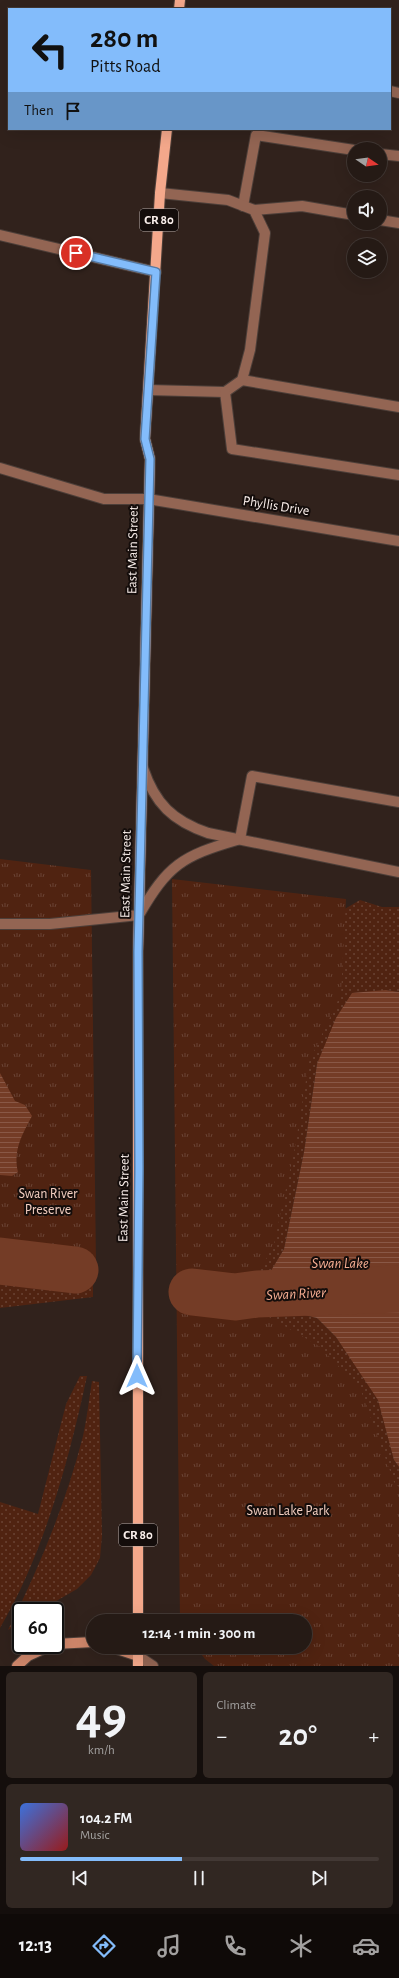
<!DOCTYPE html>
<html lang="en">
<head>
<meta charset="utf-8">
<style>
	:root { --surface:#251a15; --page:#312722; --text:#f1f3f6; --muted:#a3a1a0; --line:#423834; --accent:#83bcfb }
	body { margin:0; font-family:"Alegreya Sans",sans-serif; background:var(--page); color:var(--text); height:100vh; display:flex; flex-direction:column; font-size:15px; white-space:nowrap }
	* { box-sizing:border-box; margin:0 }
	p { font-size:13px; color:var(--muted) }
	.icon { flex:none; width:22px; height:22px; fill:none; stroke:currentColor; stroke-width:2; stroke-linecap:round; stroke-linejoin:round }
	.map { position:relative; height:1666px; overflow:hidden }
	.drawer { display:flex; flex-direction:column; gap:6px; padding:6px; background:#140e0c; flex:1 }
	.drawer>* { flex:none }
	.banner { position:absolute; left:8px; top:8px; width:383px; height:122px; border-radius:0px; box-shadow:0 4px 16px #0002,0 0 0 1px var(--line); background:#83bcfb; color:#111; overflow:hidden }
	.needle { width:26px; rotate:103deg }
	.fabs { position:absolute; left:347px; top:142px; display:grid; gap:8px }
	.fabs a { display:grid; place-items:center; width:40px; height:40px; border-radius:50%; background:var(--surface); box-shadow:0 4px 16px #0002,0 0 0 1px var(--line); font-size:20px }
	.speed { position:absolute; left:12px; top:1602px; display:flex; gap:8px; font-size:20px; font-weight:700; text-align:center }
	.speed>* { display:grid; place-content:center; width:52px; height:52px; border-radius:50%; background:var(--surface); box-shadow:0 4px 16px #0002,0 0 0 1px var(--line); line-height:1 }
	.speed .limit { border:2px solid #111; border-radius:6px; background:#fff; color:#111 }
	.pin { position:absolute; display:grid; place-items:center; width:34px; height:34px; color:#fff; margin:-17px; border:2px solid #fff; border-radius:50%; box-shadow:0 1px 4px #0007 }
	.me { position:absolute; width:44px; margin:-22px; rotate:0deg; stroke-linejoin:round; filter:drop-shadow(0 0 3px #0008) }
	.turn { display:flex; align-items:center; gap:14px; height:84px; padding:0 16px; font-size:18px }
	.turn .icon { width:52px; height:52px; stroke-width:2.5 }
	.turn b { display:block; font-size:28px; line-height:34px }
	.then { display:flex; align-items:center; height:38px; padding:0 16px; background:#0003; gap:8px; font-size:15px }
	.big { font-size:30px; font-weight:600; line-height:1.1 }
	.drawer .widget { flex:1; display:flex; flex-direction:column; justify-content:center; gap:6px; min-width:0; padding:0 14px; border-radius:6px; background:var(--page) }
	.drawer .dial { align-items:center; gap:0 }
	.dial b { font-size:52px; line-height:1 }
	.song { display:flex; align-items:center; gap:12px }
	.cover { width:48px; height:48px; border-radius:6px; background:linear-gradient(135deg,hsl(220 70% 55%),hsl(0 70% 35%)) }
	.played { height:4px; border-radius:2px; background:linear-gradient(90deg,var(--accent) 45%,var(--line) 45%) }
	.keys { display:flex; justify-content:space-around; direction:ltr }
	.heat { display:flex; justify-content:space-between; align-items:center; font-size:22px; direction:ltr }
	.drawer .tiles { flex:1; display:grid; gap:6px; grid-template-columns:1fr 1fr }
	.widget:last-child { grid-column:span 2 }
	.trip { position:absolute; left:86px; top:1614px; width:226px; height:40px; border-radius:20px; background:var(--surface); box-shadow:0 4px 16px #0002,0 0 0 1px var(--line); font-weight:600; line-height:40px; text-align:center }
	.tabs { display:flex; height:64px; justify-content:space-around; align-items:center; background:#0f0a08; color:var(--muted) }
	.tabs .icon { width:28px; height:28px }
	.tabs .selected { color:var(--accent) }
	.tabs b { font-size:18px; color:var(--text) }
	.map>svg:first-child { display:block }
</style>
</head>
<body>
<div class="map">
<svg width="399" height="1666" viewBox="0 0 399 1666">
	<defs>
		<pattern id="grass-dots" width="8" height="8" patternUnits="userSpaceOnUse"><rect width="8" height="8" fill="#502311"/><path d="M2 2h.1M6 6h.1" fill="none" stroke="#6a4334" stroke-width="1.8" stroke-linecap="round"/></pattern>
		<pattern id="park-tufts" width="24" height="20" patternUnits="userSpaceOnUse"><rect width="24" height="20" fill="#502311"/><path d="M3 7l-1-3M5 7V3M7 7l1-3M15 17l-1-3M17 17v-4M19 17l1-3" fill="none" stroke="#6a4334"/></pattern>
		<pattern id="water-rules" width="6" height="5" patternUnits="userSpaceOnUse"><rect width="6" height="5" fill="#743c26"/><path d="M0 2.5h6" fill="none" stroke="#895846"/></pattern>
	</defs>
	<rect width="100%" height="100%" fill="#31221c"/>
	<g fill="url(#grass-dots)">
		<path d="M 360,900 L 382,907 L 399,907 L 399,992 L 386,990 L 317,1064 L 304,1152 L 284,1249 L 261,1288 L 246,1273 L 336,914 Z"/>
		<path d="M 0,1230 L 93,1258 L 93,1297 L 0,1308 Z"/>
		<path d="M 269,1307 L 317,1318 L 336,1337 L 381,1400 L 394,1460 L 399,1467 L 399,1538 L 249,1314 Z"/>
		<path d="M 80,1376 L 87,1376 C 69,1460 44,1553 0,1628 L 0,1502 L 38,1514 L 66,1404 Z"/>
		<path d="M 92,1381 L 99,1382 L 102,1536 L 100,1558 L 91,1575 L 77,1589 L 39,1611 L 21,1611 L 21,1622 L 8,1630 C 39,1568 66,1503 83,1436 C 87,1418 89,1399 92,1381 Z"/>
	</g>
	<g fill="url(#park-tufts)">
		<path d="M 0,859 L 91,870 L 96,1265 L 0,1257 Z"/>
		<path d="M 172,879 L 346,899 L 341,994 L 309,1062 L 295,1147 L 274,1244 L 252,1286 L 262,1313 L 319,1346 L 360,1388 L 394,1482 L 399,1487 L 399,1666 L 214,1666 L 205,1659 L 196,1647 L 305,1647 L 305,1621 L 180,1621 Z"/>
	</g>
	<g fill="url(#water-rules)">
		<path d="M 386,990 L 399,992 L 399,1467 L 394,1460 L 378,1400 L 336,1337 L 317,1318 L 269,1307 L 257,1294 L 284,1249 L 304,1152 L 317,1064 L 336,1018 L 352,993 Z"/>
		<path d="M 0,1073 L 15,1101 L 25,1105 L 32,1116 C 22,1135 13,1150 18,1172 L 12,1176 L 0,1175 Z"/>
	</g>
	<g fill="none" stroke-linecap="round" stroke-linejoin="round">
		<g stroke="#743c26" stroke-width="47">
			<path d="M 0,1261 L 75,1270"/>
			<path d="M 192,1292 L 235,1297 L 257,1294 L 399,1289"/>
		</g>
		<defs>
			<g id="service">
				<path d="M 390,91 L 399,93"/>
				<path d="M 380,154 L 399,156"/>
				<path d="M 243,206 L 256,135 L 354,150"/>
				<path d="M 254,210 L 302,206 L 354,215"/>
				<path d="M 380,220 L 399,223"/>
				<path d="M 242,380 L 399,407"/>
				<path d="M 148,390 L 225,392 L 242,380 L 250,350 L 265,233 L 254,210 L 228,200 L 160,193"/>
				<path d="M 225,392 L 232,449 L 399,475"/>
				<path d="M 0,468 L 104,499 L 148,499"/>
				<path d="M 143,768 C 155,804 173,821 208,833 L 399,872"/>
				<path d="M 240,839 L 252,776 L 399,802"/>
				<path d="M 0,924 L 50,924 L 139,915 C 168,865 182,856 237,840"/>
			</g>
			<g id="minor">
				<path d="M 0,235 L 156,272"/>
				<path d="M 148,499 L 399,541"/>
				<path d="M 138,1656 L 153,1666"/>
			</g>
			<g id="secondary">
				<path d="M 55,1644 L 93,1642"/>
				<path d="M 111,1647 L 138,1656"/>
				<path d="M 17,1666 L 28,1656 L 52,1645"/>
			</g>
			<g id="primary">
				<path d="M 179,9 L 180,0"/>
				<path d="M 138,1621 L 138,952 L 150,459 L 145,439 L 160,193 L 167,129"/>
				<path d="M 138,1647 L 138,1666"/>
			</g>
		</defs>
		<use href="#service" stroke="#4d3f39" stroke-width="12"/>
		<use href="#minor" stroke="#4d3f39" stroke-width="12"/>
		<use href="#secondary" stroke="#4d3f39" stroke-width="12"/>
		<use href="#primary" stroke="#4d3f39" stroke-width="12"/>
		<use href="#service" stroke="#936553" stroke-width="10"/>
		<use href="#minor" stroke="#936553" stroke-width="10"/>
		<use href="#secondary" stroke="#d0876b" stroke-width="10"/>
		<use href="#primary" stroke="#f4a88b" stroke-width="10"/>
	</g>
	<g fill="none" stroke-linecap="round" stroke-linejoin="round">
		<defs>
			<path id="route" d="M 76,253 L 156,272 L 145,439 L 150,459 L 138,952 L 139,1168 L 137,1376"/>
		</defs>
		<use href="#route" stroke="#557aa3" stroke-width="10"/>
		<use href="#route" stroke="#83bcfb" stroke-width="7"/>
	</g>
	<g text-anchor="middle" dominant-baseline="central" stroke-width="4" stroke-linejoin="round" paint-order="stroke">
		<g fill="#140d0b" stroke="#b5aba8" stroke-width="1">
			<rect x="140" y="209" width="38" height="22" rx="3"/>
			<rect x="119" y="1524" width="38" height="22" rx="3"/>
		</g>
		<g font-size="13" font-weight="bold" fill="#faefeb">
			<text x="159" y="220">CR 80</text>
			<text x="138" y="1535">CR 80</text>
		</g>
		<g font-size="14" fill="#faefeb" stroke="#140d0b">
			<text transform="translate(276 506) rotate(9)">Phyllis Drive</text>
			<text transform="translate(133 550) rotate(-89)">East Main Street</text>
			<text transform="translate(126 874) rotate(-89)">East Main Street</text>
			<text transform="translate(124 1198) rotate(-89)">East Main Street</text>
		</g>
		<g font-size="14" fill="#f3cec0" stroke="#140d0b">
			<text x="48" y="1194">Swan River<tspan x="48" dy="16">Preserve</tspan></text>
			<text x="288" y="1511">Swan Lake Park</text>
		</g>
		<g font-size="15" font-style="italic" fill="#f5ad92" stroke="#140d0b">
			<text x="340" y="1263">Swan Lake</text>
			<text transform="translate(296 1294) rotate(-3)">Swan River</text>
		</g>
	</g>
</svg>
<div class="fabs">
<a><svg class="needle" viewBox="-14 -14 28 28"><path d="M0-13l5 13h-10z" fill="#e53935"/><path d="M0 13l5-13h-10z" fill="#a3a1a0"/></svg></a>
<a><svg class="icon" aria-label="sound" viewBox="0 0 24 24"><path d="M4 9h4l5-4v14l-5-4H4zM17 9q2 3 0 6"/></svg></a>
<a><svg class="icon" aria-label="layers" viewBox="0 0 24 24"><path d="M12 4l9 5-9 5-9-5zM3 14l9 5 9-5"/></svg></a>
</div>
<div class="speed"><div class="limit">60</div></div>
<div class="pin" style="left:76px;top:253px;background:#d93025"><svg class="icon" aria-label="arrive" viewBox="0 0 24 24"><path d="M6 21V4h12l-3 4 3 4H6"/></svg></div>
<svg class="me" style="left:137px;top:1376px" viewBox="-20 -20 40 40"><path d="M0-17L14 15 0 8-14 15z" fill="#83bcfb" stroke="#fff" stroke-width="4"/></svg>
<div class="trip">12:14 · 1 min · 300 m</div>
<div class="banner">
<div class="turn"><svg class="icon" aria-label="left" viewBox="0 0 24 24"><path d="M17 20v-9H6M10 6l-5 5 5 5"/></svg><div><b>280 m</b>Pitts Road</div></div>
<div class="then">Then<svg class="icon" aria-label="arrive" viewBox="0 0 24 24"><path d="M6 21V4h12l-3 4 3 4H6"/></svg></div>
</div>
</div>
<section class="drawer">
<div class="tiles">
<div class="widget dial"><b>49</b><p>km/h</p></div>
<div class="widget"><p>Climate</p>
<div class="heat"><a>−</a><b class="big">20°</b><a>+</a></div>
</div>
<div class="widget">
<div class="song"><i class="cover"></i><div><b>104.2 FM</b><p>Music</p></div></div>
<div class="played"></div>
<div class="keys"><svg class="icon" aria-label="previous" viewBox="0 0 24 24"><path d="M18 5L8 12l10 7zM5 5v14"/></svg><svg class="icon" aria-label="pause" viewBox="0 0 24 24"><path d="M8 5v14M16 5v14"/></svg><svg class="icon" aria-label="next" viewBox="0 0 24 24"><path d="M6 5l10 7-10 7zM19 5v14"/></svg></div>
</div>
</div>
</section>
<nav class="tabs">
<b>12:13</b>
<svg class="icon selected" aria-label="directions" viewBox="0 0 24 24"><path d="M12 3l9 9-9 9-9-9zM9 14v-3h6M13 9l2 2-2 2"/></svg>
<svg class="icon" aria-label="music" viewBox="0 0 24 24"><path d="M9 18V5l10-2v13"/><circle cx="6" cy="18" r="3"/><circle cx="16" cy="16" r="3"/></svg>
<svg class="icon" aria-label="phone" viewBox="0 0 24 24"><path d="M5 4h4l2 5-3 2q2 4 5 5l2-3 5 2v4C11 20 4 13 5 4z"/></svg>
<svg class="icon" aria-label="climate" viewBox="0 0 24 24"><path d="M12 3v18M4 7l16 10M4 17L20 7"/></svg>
<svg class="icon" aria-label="car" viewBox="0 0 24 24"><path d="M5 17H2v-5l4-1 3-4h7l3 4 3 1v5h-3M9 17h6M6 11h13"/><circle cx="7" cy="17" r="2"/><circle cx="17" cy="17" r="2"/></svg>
</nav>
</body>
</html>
